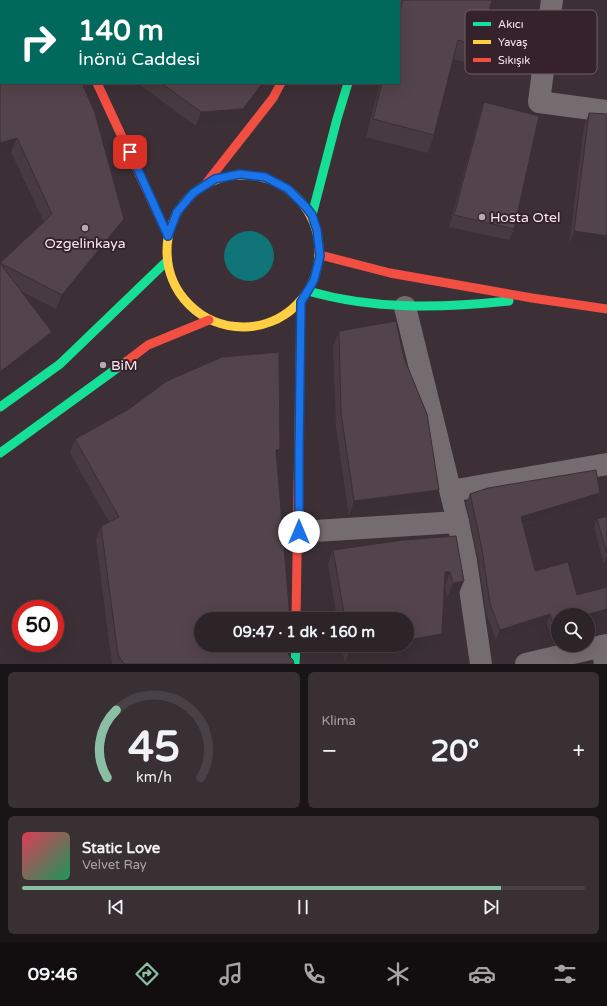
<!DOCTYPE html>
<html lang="tr">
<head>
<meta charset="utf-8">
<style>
	:root { --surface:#2d2428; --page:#393034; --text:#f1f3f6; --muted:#a7a4a8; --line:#484145; --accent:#8abfa5 }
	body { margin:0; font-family:"Varela Round",sans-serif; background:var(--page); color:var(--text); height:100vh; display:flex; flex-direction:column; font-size:15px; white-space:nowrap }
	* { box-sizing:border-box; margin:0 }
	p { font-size:13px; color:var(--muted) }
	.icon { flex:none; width:22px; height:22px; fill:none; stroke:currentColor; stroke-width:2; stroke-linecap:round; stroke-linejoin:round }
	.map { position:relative; height:664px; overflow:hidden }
	.sheet { display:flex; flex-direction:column; gap:8px; padding:8px; background:#191416; flex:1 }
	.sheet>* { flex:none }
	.top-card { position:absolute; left:0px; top:0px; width:400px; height:84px; box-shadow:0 4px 16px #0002,0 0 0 1px var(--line); background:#00695c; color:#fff; overflow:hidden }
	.controls { position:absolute; left:551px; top:608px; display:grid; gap:8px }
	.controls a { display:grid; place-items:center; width:44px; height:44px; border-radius:50%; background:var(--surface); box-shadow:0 4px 16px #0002,0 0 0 1px var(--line); font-size:20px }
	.speed { position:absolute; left:12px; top:600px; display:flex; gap:8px; font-size:20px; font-weight:700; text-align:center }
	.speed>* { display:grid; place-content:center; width:52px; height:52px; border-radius:50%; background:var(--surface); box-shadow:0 4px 16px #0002,0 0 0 1px var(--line); line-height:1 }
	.speed .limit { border:6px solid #d22; background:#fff; color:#111 }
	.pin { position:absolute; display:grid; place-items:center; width:34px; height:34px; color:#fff; margin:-17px; border-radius:8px; box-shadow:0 2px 6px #0006 }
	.me { position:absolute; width:44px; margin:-22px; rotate:0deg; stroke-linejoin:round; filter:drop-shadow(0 0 3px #0008) }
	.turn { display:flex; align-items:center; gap:14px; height:84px; padding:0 12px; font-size:18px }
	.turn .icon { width:52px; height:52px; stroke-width:2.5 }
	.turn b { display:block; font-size:28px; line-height:34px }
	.big { font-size:30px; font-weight:700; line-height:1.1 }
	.sheet .card { flex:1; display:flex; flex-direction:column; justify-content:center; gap:6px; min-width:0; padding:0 14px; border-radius:6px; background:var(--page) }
	.sheet .dial { align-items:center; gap:0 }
	.dial svg { height:104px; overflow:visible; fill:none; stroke:var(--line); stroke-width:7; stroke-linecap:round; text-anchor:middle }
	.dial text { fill:var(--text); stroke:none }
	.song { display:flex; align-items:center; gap:12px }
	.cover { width:48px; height:48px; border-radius:6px; background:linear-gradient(135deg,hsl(350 70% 55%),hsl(150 70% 35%)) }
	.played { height:4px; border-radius:2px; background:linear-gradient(90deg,var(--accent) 85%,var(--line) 85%) }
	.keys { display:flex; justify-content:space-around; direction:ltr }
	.heat { display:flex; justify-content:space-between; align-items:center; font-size:22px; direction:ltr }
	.sheet .tiles { flex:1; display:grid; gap:8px; grid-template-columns:1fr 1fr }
	.card:last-child { grid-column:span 2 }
	.trip { position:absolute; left:194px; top:612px; width:220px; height:40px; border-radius:20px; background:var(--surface); box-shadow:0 4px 16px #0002,0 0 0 1px var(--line); font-weight:700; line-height:40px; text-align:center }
	.tab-bar { display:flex; height:64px; justify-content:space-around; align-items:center; background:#120e10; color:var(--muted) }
	.tab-bar .icon { width:28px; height:28px }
	.tab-bar .on { color:var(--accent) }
	.tab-bar b { font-size:18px; color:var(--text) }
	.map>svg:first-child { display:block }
</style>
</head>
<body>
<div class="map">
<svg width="607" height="664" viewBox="0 0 607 664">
	<rect width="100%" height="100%" fill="#3c3036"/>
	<circle fill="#117479" cx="249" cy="256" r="25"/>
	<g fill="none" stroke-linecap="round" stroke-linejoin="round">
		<g stroke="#756c70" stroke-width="22">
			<path d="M 552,0 L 539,102 L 607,111"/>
			<path d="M 0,31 L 1,30"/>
			<path d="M 405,307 L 458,522 L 466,561 L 481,664"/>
			<path d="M 451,491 L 607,464"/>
			<path d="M 299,532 L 458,522"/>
			<path d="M 602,646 L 605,664"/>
			<path d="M 526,664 L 607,645"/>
		</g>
		<g stroke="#16e098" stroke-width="9">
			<path d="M 321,1 L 322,0"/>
			<path d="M 312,215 L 337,119 L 348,83"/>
			<path d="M 308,291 C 374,310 441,308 509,301"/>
			<path d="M 0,407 L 60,364 L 167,261"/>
			<path d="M 0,453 L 127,361"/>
			<path d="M 295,664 L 296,645"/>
		</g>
		<g stroke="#ffcf43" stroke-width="9">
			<path d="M 59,0 L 59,1"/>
			<path d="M 372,0 L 372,1"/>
			<circle cx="243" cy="251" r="76"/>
		</g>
		<g stroke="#f24e42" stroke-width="9">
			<path d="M 97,83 L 168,236"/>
			<path d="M 204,186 L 273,98 L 281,83"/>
			<path d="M 320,255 L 390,273 L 532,298 L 607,309"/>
			<path d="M 127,361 L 148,345 L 209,320"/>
			<path d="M 296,619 L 301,302"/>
		</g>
	</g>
	<g fill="#473a40">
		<path d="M 119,0 L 216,0 L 217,1 L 119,1 Z"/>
		<path d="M 401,0 L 492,0 L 480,46 L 474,64 L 453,59 L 434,135 L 428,153 L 366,137 L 380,83 L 399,83 L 399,7 Z"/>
		<path d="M 0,54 L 124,219 L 119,233 L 56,309 L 21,291 L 52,332 L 47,346 L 0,382 L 0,263 L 44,222 L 11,152 L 0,156 Z"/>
		<path d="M 137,83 L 266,83 L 258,97 L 238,123 L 196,126 Z"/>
		<path d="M 484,102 L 514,229 L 509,240 L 449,227 L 480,114 Z"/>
		<path d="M 589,113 L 607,251 L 569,246 L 584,127 Z"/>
		<path d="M 339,331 L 404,358 L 439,490 L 434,504 L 349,516 L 336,427 L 333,346 Z"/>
		<path d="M 75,439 L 280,449 L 277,460 L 201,619 L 288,650 L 289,656 L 294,664 L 112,664 L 96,540 L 101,526 L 109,522 L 70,453 Z"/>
		<path d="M 600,493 L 597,503 L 523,525 L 535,571 L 577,595 L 607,618 L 588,623 L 588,615 L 558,615 L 558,631 L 550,633 L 547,624 L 496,639 L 486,613 L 478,558 L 466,503 L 470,494 Z"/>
		<path d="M 607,516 L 607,563 L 604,564 L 594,527 L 597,519 Z"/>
		<path d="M 456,536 L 458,595 L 447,598 L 445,586 L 444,586 L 436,649 L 345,663 L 341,645 L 407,645 L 407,619 L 337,619 L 328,564 L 333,550 Z"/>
	</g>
	<g fill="#3a2f34">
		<path d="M 263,83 L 266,83 L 258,97 L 238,123 L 196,126 L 201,112 Z"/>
		<path d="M 17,138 L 11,152 L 0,156 L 0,143 Z"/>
		<path d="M 124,219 L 119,233 L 56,309 L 62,295 Z"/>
		<path d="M 574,231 L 607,236 L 607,251 L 569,246 Z"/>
		<path d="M 52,332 L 47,346 L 0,382 L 0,372 Z"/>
		<path d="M 280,449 L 275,464 L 276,450 Z"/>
		<path d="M 439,490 L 434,504 L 349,516 L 354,501 Z"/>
		<path d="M 600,493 L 597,503 L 518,526 L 521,517 Z"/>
		<path d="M 607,556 L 607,563 L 604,564 Z"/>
		<path d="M 445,572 L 450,572 L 445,586 L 440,587 Z"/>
		<path d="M 464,581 L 458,595 L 447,598 L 453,583 Z"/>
		<path d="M 607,609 L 607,618 L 588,623 L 588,615 L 586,615 Z"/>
		<path d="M 550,614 L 547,624 L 496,639 L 500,630 Z"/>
		<path d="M 558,623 L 558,631 L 550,633 L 553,624 Z"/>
		<path d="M 442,634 L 436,649 L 345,663 L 350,648 L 372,645 L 407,645 L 407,640 Z"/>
	</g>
	<g fill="#53434b" stroke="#3a2f34">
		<path d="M 129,0 L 216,0 L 217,1 L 129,1 Z"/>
		<path d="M 229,0 L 300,0 L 302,1 L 229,1 Z"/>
		<path d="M 403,0 L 492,0 L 480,46 L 458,40 L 434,135 L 373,119 L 382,83 L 399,83 L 399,15 Z"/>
		<path d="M 0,54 L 1,54 L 1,83 L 82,83 L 95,113 L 124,219 L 62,295 L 0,263 L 52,214 L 17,138 L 0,143 Z"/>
		<path d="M 161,83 L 263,83 L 243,109 L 201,112 Z"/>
		<path d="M 484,102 L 539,116 L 514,229 L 454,215 Z"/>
		<path d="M 589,113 L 607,114 L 607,236 L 574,231 Z"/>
		<path d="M 0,263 L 52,332 L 0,372 Z"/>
		<path d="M 396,321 L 404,358 L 427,414 L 439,490 L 354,501 L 341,413 L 339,331 Z"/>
		<path d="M 279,352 L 280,449 L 276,450 L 290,619 L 201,619 L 201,645 L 288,645 L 288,650 L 289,656 L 293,660 L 294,664 L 124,664 L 118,655 L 101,526 L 119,517 L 75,439 L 129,409 L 167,381 L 222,357 Z"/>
		<path d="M 596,470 L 600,493 L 521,517 L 535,571 L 568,562 L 577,595 L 607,587 L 607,609 L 586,615 L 558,615 L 558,623 L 553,624 L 550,614 L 500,630 L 490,604 L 482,549 L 470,494 L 488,488 Z"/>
		<path d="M 607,516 L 607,554 L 597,519 Z"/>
		<path d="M 456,536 L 464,581 L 453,583 L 450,572 L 445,572 L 442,634 L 407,640 L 407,619 L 345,619 L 333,550 L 403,540 Z"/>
		<path d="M 349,645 L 372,645 L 350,648 Z"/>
	</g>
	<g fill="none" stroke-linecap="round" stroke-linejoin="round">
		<defs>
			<path id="route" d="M 130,152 L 168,236 L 177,212 L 193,193 L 215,179 L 240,174 L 265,177 L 288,189 L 306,207 L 312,215 L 317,230 L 320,256 L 314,280 L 301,302 L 299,453 L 299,532"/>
		</defs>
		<use href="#route" stroke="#114b97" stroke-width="10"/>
		<use href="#route" stroke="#1a73e8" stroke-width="7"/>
	</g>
	<g fill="#b6a8ae" stroke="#36222b" stroke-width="1.5">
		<circle cx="482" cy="217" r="4"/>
		<circle cx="85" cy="228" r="4"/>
		<circle cx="103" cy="365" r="4"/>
	</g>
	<g text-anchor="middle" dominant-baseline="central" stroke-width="4" stroke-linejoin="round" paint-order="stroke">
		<g font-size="14" fill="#f7e8ee" stroke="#36222b" text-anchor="start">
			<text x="490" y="217">Hosta Otel</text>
			<text x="85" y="243" text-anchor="middle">Ozgelinkaya</text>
			<text x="111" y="365">BiM</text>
		</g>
	</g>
	<rect x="465" y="10" width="132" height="64" rx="6" fill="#36222b" stroke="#705d66" stroke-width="1"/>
	<rect x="473" y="22" width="18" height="4" fill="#16e098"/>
	<rect x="473" y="40" width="18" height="4" fill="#ffcf43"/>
	<rect x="473" y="58" width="18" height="4" fill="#f24e42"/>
	<g font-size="11" fill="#f7e8ee">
		<text x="498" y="28">Akıcı</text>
		<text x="498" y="46">Yavaş</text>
		<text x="498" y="64">Sıkışık</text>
	</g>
</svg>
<div class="controls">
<a><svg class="icon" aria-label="search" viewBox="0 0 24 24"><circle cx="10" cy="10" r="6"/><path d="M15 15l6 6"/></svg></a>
</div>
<div class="speed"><div class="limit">50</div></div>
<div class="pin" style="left:130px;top:152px;background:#d93025"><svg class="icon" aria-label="arrive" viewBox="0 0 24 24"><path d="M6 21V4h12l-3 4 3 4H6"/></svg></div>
<svg class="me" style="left:299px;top:532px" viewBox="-20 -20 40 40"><circle r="19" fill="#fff"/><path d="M0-13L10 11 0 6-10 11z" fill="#1a73e8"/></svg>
<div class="trip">09:47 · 1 dk · 160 m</div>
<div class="top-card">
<div class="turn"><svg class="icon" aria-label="right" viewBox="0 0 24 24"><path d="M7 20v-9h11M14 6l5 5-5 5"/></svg><div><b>140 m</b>İnönü Caddesi</div></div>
</div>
</div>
<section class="sheet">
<div class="tiles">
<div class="card dial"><svg viewBox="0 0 100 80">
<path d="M14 69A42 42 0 1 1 86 69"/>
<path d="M14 69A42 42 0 0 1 21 17" stroke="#8abfa5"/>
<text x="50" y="56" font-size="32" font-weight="700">45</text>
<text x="50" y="72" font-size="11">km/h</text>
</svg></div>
<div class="card"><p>Klima</p>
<div class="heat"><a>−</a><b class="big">20°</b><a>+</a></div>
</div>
<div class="card">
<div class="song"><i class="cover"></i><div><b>Static Love</b><p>Velvet Ray</p></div></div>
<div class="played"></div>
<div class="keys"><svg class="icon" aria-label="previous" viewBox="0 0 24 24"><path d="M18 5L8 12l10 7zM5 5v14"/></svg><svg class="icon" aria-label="pause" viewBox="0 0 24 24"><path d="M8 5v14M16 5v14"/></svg><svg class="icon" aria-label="next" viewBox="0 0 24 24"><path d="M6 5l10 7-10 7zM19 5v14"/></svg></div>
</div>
</div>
</section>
<nav class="tab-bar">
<b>09:46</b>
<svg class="icon on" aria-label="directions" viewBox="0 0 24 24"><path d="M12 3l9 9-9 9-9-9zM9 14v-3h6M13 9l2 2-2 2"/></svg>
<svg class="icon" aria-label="music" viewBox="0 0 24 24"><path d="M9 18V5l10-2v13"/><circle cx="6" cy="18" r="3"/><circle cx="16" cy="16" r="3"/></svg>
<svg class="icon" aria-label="phone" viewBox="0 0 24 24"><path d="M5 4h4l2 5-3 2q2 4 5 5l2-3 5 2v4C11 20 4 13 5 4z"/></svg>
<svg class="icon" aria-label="climate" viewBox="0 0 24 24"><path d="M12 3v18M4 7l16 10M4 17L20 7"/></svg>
<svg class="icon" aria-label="car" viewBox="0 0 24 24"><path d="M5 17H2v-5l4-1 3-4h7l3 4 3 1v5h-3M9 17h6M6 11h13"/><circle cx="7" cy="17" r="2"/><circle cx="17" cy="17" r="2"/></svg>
<svg class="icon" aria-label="filters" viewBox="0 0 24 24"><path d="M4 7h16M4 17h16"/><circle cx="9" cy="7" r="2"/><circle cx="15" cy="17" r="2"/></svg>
</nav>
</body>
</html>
